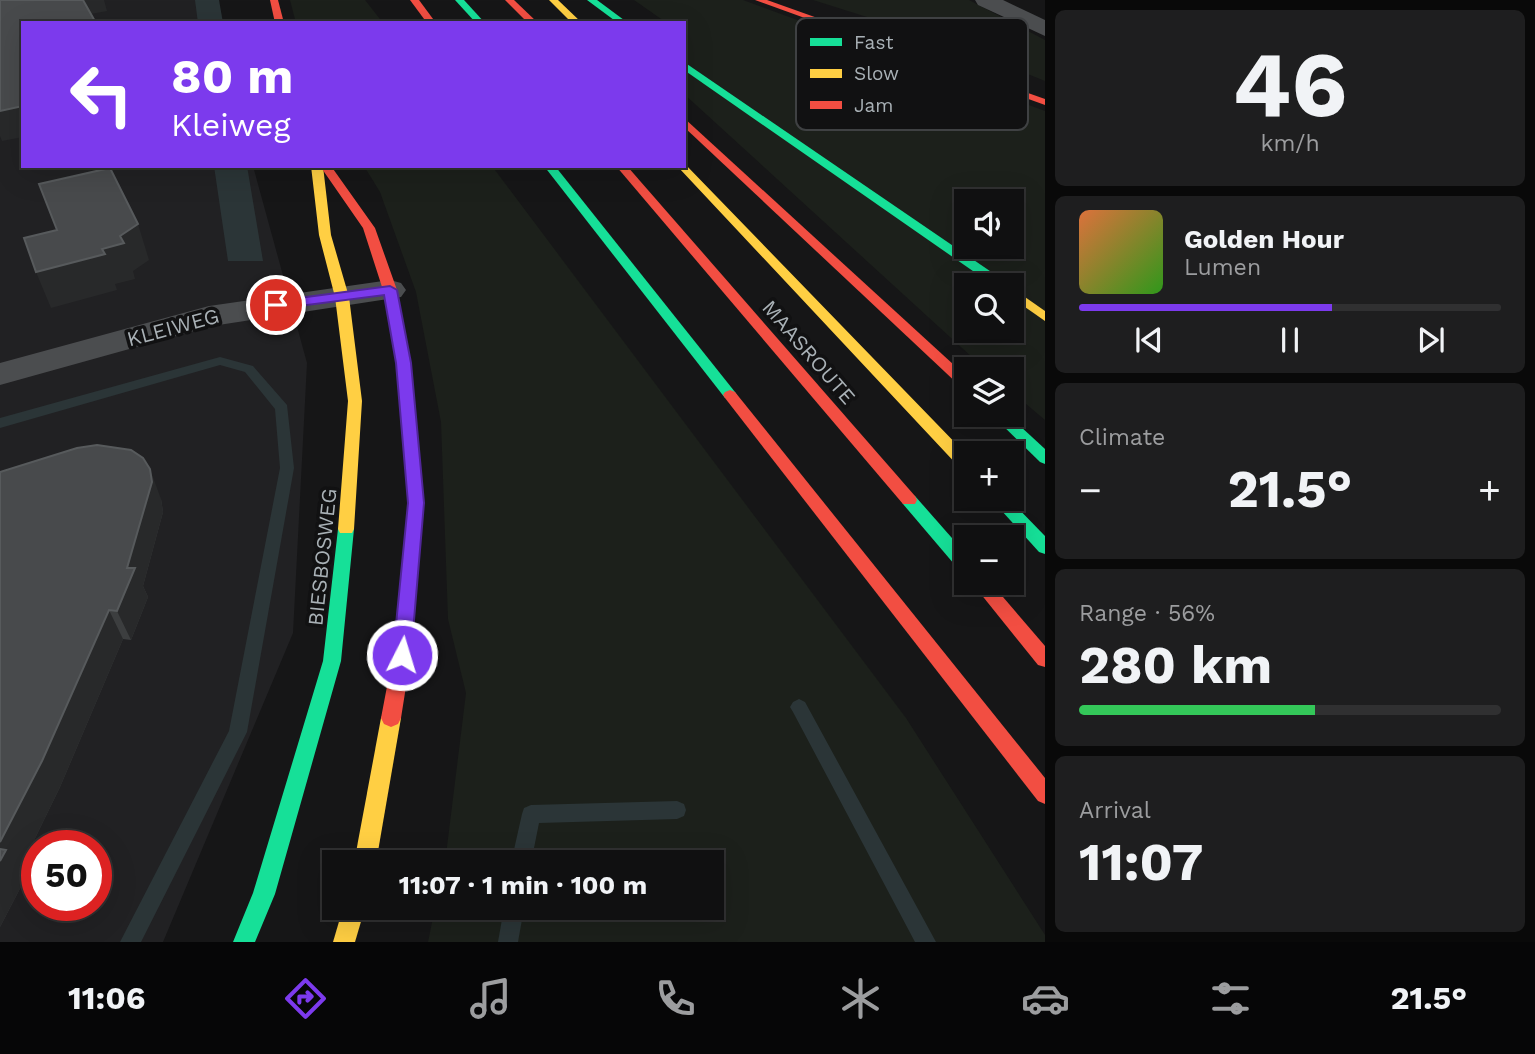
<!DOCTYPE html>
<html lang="en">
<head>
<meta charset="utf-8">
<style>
	:root { --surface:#101011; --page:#1e1e1f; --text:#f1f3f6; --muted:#9c9d9f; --line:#303031; --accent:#7c3aed }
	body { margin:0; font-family:"Work Sans",sans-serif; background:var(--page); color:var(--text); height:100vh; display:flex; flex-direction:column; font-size:26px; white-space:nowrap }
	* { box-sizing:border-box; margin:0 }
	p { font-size:23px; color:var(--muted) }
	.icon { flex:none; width:38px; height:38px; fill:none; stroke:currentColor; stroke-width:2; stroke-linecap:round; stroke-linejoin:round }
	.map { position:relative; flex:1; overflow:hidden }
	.drawer { display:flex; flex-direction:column; gap:10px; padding:10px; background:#090909; width:490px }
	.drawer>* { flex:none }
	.banner { position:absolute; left:21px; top:21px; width:665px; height:147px; border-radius:0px; box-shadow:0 7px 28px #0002,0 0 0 2px var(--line); background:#7c3aed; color:#fff; overflow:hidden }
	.buttons { position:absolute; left:954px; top:189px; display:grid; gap:14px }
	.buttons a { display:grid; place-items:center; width:70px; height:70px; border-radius:0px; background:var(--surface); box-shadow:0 7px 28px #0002,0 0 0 2px var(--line); font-size:35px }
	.speed { position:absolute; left:21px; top:830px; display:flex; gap:14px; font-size:35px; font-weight:700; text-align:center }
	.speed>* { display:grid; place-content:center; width:91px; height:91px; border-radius:50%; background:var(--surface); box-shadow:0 7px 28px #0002,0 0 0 2px var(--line); line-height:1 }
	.speed .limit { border:10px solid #d22; background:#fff; color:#111 }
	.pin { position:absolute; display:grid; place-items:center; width:60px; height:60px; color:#fff; margin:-30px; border:4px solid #fff; border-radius:50%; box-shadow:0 2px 7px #0007 }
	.me { position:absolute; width:77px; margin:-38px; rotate:5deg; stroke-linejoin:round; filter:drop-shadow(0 0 5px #0008) }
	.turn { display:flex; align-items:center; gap:24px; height:147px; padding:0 35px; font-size:32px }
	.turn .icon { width:91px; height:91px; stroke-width:2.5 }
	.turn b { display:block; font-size:49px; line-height:60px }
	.big { font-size:52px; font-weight:700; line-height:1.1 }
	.drawer .card { flex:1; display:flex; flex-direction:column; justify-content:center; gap:10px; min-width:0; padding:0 24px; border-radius:10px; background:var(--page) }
	.drawer .dial { align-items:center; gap:0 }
	.dial b { font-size:91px; line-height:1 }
	.song { display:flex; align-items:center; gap:21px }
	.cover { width:84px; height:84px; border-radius:10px; background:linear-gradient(135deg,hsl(20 70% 55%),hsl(110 70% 35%)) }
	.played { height:7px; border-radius:4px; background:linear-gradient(90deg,var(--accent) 60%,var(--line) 60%) }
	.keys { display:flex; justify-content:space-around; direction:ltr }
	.heat { display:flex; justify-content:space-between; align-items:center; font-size:38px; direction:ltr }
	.charge { height:10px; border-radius:5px; background:linear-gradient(90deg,#34c759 56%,var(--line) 0) }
	.trip { position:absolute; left:322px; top:850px; width:402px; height:70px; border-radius:0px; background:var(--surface); box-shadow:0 7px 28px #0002,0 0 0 2px var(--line); font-weight:700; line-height:70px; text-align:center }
	.menu { display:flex; height:112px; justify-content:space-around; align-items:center; background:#060607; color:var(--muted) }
	.menu .icon { width:49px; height:49px }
	.menu .on { color:var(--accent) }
	.menu b { font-size:32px; color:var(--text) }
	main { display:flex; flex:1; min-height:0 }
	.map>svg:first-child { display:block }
</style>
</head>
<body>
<main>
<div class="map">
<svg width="1045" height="942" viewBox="0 0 1045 942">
	<rect width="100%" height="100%" fill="#161617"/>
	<path fill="#212123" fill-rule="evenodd" d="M 0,0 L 209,0 L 214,23 L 23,23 L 23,166 L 253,166 L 307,363 L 293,633 L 163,942 L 0,942 ZM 37,845 L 96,845 L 96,905 L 37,905 Z"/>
	<g fill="#1c201b" fill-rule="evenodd">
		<path d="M 290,0 L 365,0 L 383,23 L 296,23 Z"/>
		<path d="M 634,0 L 743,0 L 1045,111 L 1045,420 L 1012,392 L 1012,369 L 985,369 L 684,94 L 684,23 L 656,23 L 664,21 ZM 966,201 L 1012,201 L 1012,247 L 966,247 ZM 966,285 L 1012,285 L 1012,331 L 966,331 Z"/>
		<path d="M 813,0 L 969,0 L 1045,40 L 1045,81 L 956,45 Z"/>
		<path d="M 364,166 L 492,166 L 906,718 L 1045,935 L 1045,942 L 428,942 L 435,908 L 712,908 L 712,863 L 445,863 L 466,693 L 448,619 L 441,422 L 416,292 L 380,192 Z"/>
	</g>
	<g fill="#2b3537">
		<path d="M 195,0 L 219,0 L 223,23 L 198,23 Z"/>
		<path d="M 214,166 L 247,166 L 263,261 L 228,261 Z"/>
	</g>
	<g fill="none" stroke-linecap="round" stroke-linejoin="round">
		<g fill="#2b3537" fill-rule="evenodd">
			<path d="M 220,357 L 253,366 L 287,405 L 294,468 L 247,732 L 141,942 L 120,942 L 229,731 L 280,468 L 275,409 L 245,372 L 220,365 L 0,428 L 0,418 Z"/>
			<path d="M 799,699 L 805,702 L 936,942 L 915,942 L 793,712 L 790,707 L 793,702 Z"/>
			<path d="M 677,801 L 684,804 L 686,810 L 684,816 L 677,819 L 539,823 L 531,863 L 511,863 L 522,814 L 524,808 L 531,805 Z"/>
			<path d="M 504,908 L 524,908 L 518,942 L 498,942 Z"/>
		</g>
		<g fill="#4b4d4f" fill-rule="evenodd">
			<path d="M 975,0 L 1003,0 L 1045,20 L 1045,36 L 978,5 Z"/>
			<path d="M 390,280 L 401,283 L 406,290 L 401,297 L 212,326 L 0,385 L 0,363 L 209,306 Z"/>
		</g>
		<g fill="#16e098" fill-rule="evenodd">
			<path d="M 455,0 L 464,0 L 485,23 L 476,23 Z"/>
			<path d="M 587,0 L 597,0 L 628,23 L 618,23 Z"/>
			<path d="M 684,62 L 1006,282 L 1007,285 L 993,285 L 684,70 Z"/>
			<path d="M 544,166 L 555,166 L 735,392 L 737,395 L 735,398 L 725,398 Z"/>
			<path d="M 992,415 L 1008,415 L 1045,449 L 1045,464 L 1040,462 Z"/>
			<path d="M 909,494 L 915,496 L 966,554 L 966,573 L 960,571 L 903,504 L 901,500 L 903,496 Z"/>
			<path d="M 991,499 L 1009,499 L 1045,536 L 1045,554 L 1039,552 Z"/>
			<path d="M 346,523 L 352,525 L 354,529 L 341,661 L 275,894 L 255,942 L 233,942 L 253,893 L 323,661 L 338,529 L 340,525 Z"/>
		</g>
		<g fill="#ffcf43" fill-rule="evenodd">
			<path d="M 549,0 L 558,0 L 582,23 L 572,23 Z"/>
			<path d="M 684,163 L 966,454 L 966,470 L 960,468 L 679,168 L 678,166 L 684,166 Z"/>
			<path d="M 311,166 L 323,166 L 331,235 L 349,297 L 362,401 L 354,529 L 352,533 L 340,533 L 338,529 L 348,401 L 335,297 L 319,235 Z"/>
			<path d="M 1012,288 L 1045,311 L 1045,321 L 1012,298 Z"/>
			<path d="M 391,709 L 398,712 L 401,718 L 376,863 L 354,863 L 381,718 L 384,712 Z"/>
			<path d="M 343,908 L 365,908 L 355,942 L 333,942 Z"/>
		</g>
		<g fill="#f24e42" fill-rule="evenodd">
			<path d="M 270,0 L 278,0 L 284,23 L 275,23 Z"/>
			<path d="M 410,0 L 419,0 L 436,23 L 427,23 Z"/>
			<path d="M 505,0 L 514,0 L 538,23 L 528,23 Z"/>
			<path d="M 755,0 L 767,0 L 1045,99 L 1045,105 Z"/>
			<path d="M 684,118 L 966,376 L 966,389 L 961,387 L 684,127 Z"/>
			<path d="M 320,166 L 331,166 L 375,228 L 397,290 L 410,363 L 424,503 L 411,655 L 401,718 L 398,724 L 391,727 L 384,724 L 381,718 L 393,655 L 408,503 L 396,363 L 383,290 L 363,228 Z"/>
			<path d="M 616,166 L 627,166 L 915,496 L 917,500 L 915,504 L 903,504 Z"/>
			<path d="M 730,390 L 735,392 L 1045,778 L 1045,804 L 1038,801 L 725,398 L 723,395 L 725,392 Z"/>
			<path d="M 972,583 L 991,583 L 1045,646 L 1045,667 L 1038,665 Z"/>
		</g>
	</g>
	<path fill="#3c3e3f" d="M 0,472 L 161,499 L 163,512 L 143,586 L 148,597 L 131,640 L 123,639 L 60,787 L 21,867 L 27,875 L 0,927 Z"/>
	<g fill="#28292a">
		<path d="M 80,0 L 104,0 L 107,11 L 85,15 Z"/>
		<path d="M 23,106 L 23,137 L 2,141 L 0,136 L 0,111 Z"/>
		<path d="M 138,224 L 149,260 L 133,271 L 135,279 L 115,284 L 117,290 L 51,308 L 36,272 L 102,249 Z"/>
		<path d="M 150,469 L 161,499 L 163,512 L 143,586 L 148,597 L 131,640 L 117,611 Z"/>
		<path d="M 109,610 L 123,639 L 60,787 L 21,867 L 27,875 L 0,927 L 0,842 Z"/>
	</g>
	<g fill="#484a4c" stroke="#575a5c" stroke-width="2">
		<path d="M 0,0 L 83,0 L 96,23 L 23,23 L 23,106 L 0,111 Z"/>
		<path d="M 110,168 L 138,224 L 120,236 L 124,243 L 102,249 L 105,254 L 36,272 L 24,238 L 57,230 L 39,184 Z"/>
		<path d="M 97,445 L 131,450 L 143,458 L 150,469 L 152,482 L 127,568 L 135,568 L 117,611 L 109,610 L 42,761 L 0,842 L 0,472 L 77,448 Z"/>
		<path d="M 0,849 L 6,850 L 0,861 Z"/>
	</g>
	<path fill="#7c3aed" stroke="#51269a" stroke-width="2" d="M 390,286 L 397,290 L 411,363 L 424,503 L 411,655 L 409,661 L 402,663 L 395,661 L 393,655 L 408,503 L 396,363 L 384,295 L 276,309 L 270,305 L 276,301 Z"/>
	<g text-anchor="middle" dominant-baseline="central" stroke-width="7" stroke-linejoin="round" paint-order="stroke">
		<g font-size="21" fill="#a9b1b6" stroke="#111112">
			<text transform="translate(173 327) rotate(-15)">KLEIWEG</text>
			<text transform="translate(809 352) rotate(49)">MAASROUTE</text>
			<text transform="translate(322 557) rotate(-84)">BIESBOSWEG</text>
		</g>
	</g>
	<rect x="796" y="18" width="232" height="112" rx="10" fill="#111112" stroke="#3f4143" stroke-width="2"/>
	<rect x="810" y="38" width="32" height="8" fill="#16e098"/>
	<rect x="810" y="69" width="32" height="9" fill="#ffcf43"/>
	<rect x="810" y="101" width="32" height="8" fill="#f24e42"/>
	<g font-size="19" fill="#a9b1b6">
		<text x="854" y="49">Fast</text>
		<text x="854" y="80">Slow</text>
		<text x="854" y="112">Jam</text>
	</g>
</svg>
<div class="buttons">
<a><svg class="icon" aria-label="sound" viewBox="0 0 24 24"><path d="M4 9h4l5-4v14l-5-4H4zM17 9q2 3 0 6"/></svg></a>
<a><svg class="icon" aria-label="search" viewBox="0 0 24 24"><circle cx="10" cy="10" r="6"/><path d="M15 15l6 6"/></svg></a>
<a><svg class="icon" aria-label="layers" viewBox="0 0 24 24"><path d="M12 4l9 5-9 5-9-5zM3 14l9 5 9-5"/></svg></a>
<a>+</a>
<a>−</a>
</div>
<div class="speed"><div class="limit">50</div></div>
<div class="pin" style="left:276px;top:305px;background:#d93025"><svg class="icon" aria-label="arrive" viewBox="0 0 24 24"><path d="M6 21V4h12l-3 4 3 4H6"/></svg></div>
<svg class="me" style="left:402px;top:655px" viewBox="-20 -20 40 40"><circle r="17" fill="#7c3aed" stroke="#fff" stroke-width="3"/><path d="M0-11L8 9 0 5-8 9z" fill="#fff"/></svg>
<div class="trip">11:07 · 1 min · 100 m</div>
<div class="banner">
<div class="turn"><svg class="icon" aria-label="left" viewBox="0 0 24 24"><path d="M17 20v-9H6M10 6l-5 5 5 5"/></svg><div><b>80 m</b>Kleiweg</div></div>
</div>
</div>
<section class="drawer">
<div class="card dial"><b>46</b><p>km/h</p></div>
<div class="card">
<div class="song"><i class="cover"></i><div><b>Golden Hour</b><p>Lumen</p></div></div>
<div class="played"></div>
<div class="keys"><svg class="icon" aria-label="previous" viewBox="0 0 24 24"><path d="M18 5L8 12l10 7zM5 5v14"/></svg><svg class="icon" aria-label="pause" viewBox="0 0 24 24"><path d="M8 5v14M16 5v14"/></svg><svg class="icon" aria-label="next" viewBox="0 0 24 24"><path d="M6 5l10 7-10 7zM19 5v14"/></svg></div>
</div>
<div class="card"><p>Climate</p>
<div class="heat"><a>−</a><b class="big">21.5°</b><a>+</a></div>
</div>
<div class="card"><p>Range · 56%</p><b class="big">280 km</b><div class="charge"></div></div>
<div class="card"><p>Arrival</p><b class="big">11:07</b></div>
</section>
</main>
<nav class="menu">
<b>11:06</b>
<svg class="icon on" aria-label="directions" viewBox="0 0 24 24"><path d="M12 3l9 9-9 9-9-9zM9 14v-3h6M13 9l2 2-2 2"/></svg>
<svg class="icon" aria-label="music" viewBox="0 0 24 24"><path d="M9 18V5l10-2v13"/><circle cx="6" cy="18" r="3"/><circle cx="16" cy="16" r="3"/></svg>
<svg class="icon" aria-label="phone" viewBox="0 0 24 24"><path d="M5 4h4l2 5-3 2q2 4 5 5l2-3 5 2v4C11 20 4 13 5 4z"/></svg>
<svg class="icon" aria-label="climate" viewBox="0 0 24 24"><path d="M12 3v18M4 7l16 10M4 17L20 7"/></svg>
<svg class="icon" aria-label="car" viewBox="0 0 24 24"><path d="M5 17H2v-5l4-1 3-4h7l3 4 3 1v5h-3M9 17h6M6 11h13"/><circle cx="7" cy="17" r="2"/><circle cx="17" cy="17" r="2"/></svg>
<svg class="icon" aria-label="filters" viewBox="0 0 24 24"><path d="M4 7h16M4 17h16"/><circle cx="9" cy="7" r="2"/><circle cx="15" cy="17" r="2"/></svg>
<b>21.5°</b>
</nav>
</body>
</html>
